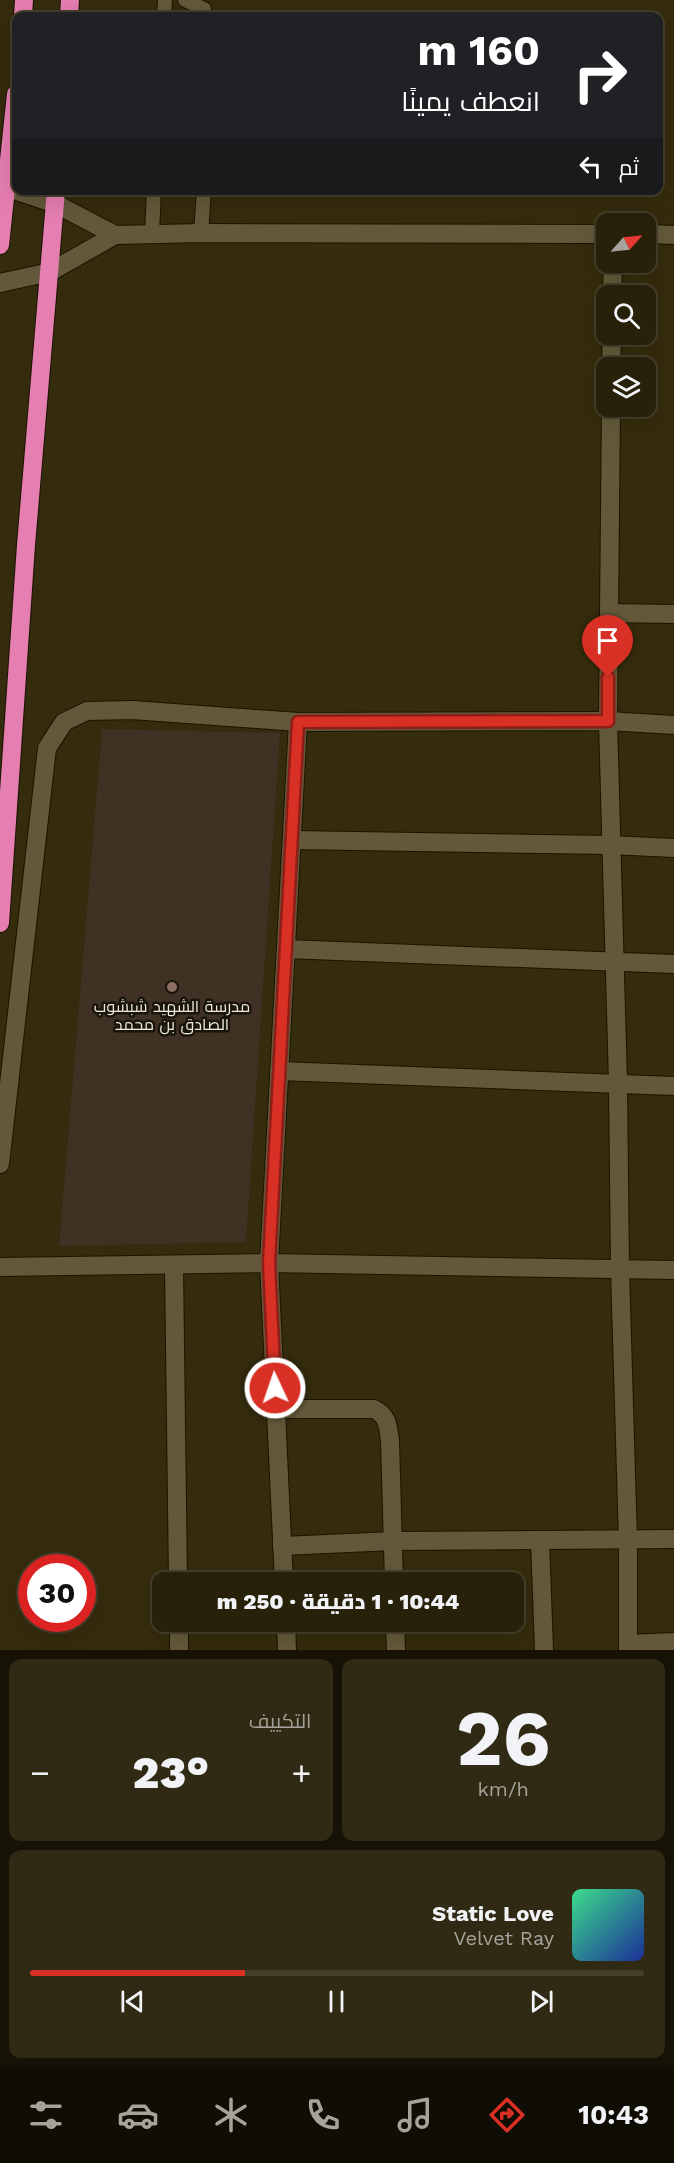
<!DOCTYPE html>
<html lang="ar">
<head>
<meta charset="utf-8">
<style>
	:root { --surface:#28210a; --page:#302913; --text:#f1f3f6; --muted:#a5a39c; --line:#443e2b; --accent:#d93025 }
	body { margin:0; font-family:"Work Sans",Cairo,sans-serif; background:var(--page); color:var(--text); direction:rtl; height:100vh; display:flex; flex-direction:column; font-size:22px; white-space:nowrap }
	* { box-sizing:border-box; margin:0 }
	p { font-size:20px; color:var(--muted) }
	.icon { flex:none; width:33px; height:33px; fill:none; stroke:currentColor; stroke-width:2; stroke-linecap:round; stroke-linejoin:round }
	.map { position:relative; height:1650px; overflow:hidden; direction:ltr }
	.details { display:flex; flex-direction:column; gap:9px; padding:9px; background:#161206; flex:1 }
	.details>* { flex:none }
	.hud { position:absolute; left:12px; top:12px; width:651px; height:183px; border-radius:12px; box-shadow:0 6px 24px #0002,0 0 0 2px var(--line); direction:rtl; background:#202124; color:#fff; overflow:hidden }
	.needle { width:39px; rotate:63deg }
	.fabs { position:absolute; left:596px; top:213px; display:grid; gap:12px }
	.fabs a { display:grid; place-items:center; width:60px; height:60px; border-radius:12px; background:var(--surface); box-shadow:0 6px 24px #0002,0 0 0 2px var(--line); font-size:30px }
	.speed { position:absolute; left:18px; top:1554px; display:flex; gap:12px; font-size:30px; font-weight:700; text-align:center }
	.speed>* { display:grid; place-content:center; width:78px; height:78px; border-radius:50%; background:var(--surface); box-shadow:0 6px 24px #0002,0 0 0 2px var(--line); line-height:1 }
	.speed .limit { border:9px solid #d22; background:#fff; color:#111 }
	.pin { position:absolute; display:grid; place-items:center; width:51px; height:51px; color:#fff; margin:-62px -26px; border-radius:50% 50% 50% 0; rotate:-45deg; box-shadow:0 0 6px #0007 }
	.pin .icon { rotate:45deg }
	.me { position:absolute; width:66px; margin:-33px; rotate:357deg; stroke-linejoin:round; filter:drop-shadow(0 0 4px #0008) }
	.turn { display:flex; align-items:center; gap:21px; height:126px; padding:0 24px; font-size:27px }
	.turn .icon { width:78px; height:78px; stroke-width:2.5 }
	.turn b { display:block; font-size:42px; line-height:51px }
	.then { display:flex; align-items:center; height:57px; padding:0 24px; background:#0003; gap:12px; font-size:22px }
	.big { font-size:45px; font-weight:800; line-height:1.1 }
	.details .widget { flex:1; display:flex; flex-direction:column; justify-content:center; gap:9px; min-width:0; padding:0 21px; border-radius:12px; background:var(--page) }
	.details .dial { align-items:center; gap:0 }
	.dial b { font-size:78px; line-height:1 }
	.song { display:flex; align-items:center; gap:18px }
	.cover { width:72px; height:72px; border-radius:9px; background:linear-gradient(135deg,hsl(150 70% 55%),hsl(230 70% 35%)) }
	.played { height:6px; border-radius:3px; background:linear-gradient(90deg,var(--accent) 35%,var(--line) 35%) }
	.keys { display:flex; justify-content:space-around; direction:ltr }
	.heat { display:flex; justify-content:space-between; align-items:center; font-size:33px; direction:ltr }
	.details .tiles { flex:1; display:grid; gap:9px; grid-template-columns:1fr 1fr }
	.widget:last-child { grid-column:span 2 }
	.trip { position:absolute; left:152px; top:1572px; width:372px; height:60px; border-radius:12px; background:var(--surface); box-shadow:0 6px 24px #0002,0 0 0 2px var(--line); font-weight:800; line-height:60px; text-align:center; direction:rtl }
	.menu { display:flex; height:96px; justify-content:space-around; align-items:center; background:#100d04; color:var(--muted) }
	.menu .icon { width:42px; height:42px }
	.menu .current { color:var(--accent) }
	.menu b { font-size:27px; color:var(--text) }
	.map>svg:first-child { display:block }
</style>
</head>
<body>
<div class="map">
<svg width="674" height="1650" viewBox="0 0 674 1650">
	<rect width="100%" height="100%" fill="#352c0d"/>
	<path fill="#3f3124" d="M 102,729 L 280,733 L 246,1242 L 59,1246 Z"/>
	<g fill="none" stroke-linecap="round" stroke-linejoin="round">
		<defs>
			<g id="lane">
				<path d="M 185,0 L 204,9 L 204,16"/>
				<path d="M 164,16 L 165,0"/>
				<path d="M 152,233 L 154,190"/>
				<path d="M 201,233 L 204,190"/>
			</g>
			<g id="street">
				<path d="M 612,296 L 613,262"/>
				<path d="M 611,368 L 612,334"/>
				<path d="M 611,406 L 608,721 L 618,1083 L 620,1270 L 628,1541 L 628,1650"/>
				<path d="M 609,613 L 674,614"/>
				<path d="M 292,840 L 611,845 L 674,848"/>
				<path d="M 286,949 L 674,964"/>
				<path d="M 279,1071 L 674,1086"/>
				<path d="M 0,1164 L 47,748 L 64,722 L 87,711 L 132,710 L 298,722 L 608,721 L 674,725"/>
				<path d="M 174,1266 L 178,1582"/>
				<path d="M 0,1267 L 269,1263 L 674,1270"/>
				<path d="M 276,1409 L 374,1409 C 388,1416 388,1426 390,1441 L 394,1582"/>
				<path d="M 540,1541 L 544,1650"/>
				<path d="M 282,1546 L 393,1541 L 674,1539"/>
				<path d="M 284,1582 L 269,1263 L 298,722"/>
				<path d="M 179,1622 L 179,1650"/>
				<path d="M 286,1622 L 287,1650"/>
				<path d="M 395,1622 L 396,1650"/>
				<path d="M 628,1644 L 674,1642"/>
			</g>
			<g id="secondary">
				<path d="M 5,187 L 56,204 L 115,235"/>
				<path d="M 645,234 L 674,235"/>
				<path d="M 0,283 L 50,272 L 115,235 L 201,233 L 606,234"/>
			</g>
			<g id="highway">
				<path d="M 23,16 L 24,0"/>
				<path d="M 69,16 L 70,0"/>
				<path d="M 0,245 L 16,94"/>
				<path d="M 0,923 L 26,545 L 56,190"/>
			</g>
		</defs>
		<use href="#lane" stroke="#1c1400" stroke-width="16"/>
		<use href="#street" stroke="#1c1400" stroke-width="20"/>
		<use href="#secondary" stroke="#1c1400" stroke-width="20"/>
		<use href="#highway" stroke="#1c1400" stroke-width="20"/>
		<use href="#lane" stroke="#63593a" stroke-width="14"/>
		<use href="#street" stroke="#63593a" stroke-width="18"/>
		<use href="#secondary" stroke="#63593a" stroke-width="18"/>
		<use href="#highway" stroke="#e57eb1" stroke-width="18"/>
	</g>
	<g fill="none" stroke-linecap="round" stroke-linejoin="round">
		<defs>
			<path id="route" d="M 275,1388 L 269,1263 L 298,722 L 608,721 L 608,677"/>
		</defs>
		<use href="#route" stroke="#8d1f18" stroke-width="15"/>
		<use href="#route" stroke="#d93025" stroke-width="10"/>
	</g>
	<circle fill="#8d6e63" stroke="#191508" stroke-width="2" cx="172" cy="987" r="6"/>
	<g text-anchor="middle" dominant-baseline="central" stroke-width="5" stroke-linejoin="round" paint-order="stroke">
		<g font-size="16" fill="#f0ebd9" stroke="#191508">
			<text x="172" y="1006">مدرسة الشهيد شبشوب<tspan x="172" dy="18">الصادق بن محمد</tspan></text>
		</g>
	</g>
</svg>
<div class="fabs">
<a><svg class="needle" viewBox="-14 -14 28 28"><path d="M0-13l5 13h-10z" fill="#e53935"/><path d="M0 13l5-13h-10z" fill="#a5a39c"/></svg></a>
<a><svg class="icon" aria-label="search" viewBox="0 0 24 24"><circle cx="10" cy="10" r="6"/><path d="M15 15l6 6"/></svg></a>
<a><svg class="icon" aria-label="layers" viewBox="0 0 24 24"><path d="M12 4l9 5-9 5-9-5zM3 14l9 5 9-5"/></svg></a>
</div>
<div class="speed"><div class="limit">30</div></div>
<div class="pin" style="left:608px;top:677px;background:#d93025"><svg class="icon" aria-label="arrive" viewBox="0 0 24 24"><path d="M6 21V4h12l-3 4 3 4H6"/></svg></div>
<svg class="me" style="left:275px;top:1388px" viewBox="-20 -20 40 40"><circle r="17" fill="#d93025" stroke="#fff" stroke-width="3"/><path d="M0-11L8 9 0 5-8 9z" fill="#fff"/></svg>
<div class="trip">10:44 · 1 دقيقة · 250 m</div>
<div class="hud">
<div class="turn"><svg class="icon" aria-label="right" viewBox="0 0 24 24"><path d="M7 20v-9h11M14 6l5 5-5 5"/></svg><div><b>160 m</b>انعطف يمينًا</div></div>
<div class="then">ثم<svg class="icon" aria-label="left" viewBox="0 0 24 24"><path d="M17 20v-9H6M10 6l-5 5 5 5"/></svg></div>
</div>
</div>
<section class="details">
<div class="tiles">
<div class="widget dial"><b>26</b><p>km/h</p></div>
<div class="widget"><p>التكييف</p>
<div class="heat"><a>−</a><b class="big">23°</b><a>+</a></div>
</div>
<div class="widget">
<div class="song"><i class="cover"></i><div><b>Static Love</b><p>Velvet Ray</p></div></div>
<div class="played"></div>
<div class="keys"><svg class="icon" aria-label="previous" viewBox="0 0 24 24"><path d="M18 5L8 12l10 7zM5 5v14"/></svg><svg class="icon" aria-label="pause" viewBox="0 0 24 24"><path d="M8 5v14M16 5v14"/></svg><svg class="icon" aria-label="next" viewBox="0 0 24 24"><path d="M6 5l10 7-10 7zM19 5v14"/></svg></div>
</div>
</div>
</section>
<nav class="menu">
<b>10:43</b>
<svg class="icon current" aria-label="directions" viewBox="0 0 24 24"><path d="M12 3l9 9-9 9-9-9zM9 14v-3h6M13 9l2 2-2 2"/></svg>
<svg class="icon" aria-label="music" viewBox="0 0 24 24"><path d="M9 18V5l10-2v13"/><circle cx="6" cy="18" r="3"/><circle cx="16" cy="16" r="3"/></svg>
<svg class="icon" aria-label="phone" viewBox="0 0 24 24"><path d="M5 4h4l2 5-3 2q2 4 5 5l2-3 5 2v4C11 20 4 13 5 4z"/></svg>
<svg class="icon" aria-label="climate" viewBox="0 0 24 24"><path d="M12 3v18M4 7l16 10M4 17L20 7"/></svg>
<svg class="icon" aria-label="car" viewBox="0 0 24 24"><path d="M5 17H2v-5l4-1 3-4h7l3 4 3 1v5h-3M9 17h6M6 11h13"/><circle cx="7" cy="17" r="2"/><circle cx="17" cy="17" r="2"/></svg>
<svg class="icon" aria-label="filters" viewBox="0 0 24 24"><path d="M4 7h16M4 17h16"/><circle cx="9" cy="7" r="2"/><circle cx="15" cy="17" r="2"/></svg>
</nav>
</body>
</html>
